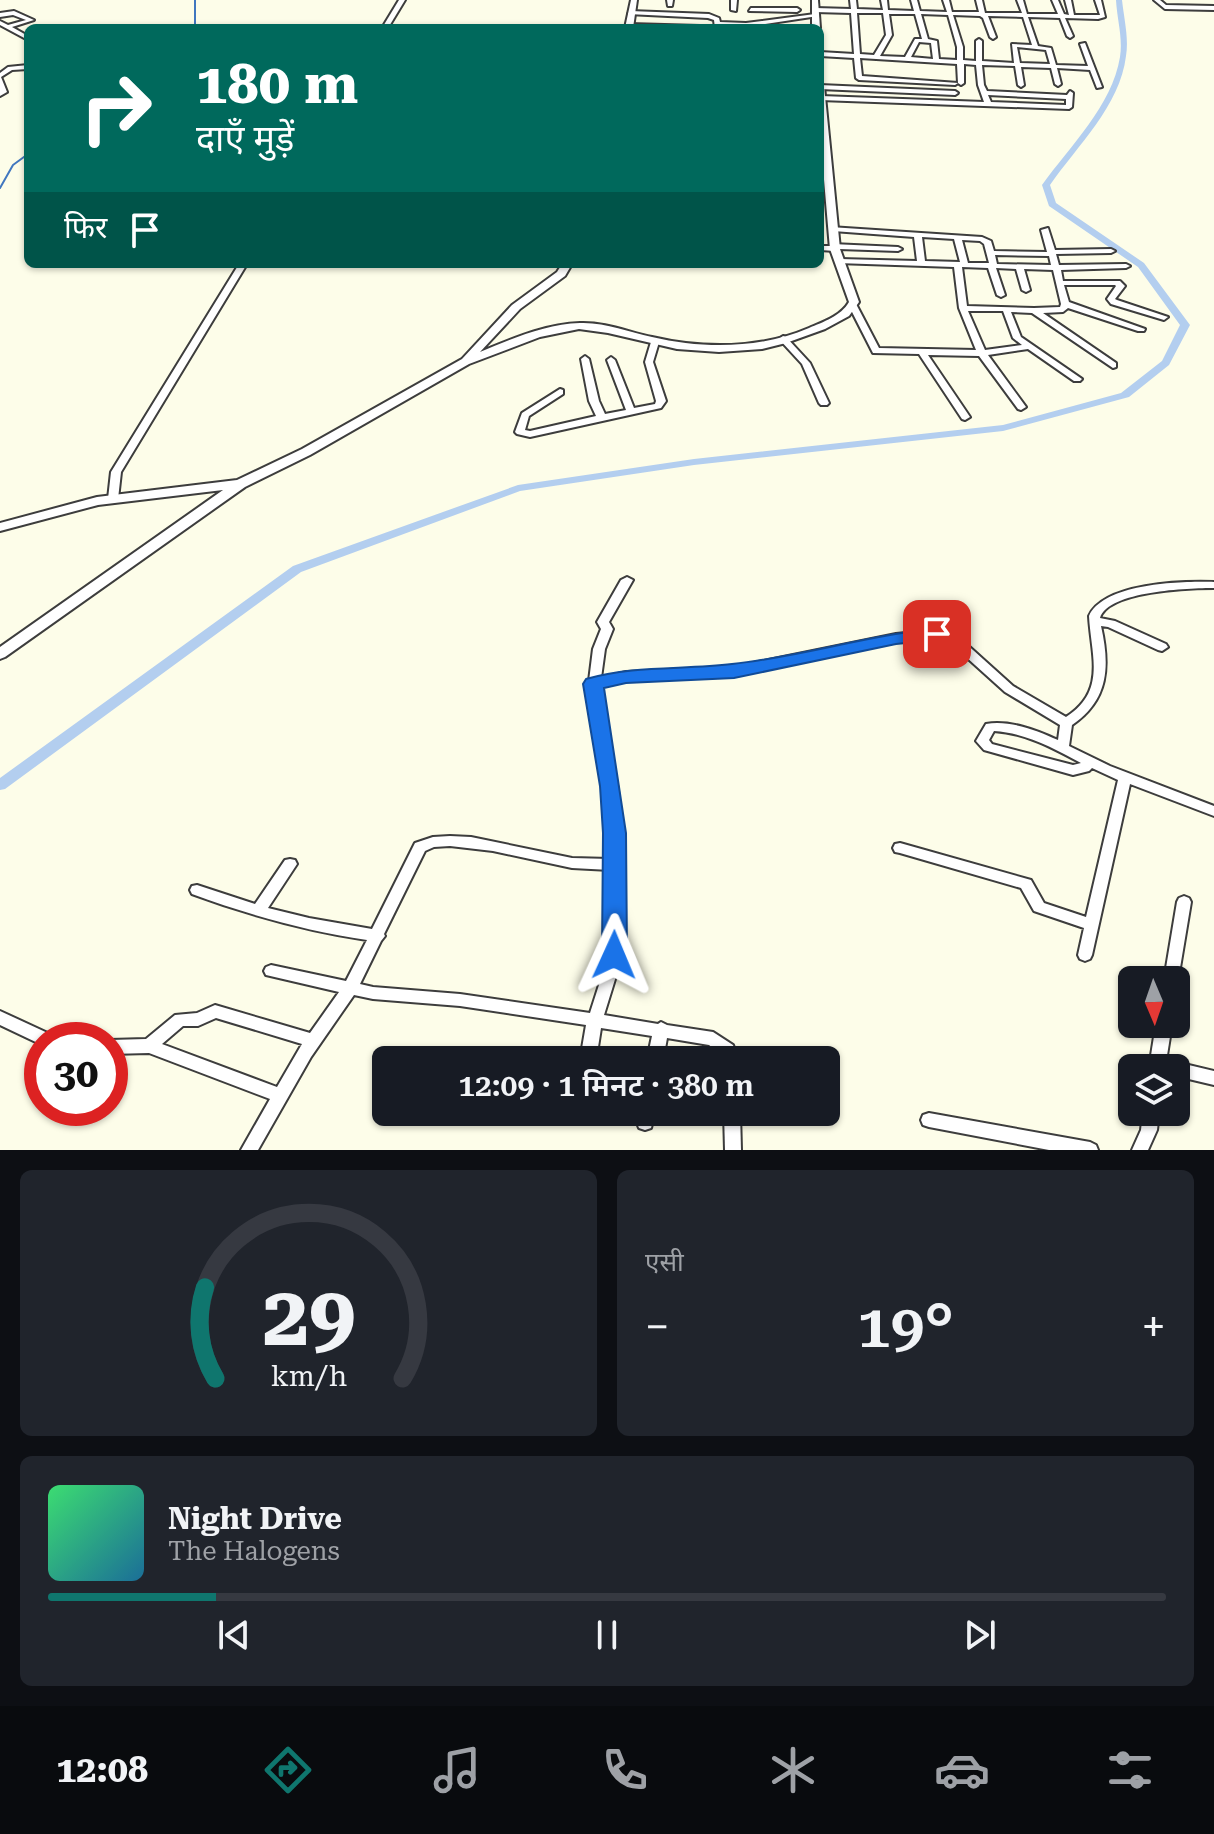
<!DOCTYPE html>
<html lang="hi">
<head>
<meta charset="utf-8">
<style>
	:root { --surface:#171b24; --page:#20242c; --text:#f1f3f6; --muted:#9ea1a6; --line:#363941; --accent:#0f766e }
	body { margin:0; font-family:"Roboto Serif","Noto Sans Devanagari",serif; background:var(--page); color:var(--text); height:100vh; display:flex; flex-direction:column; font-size:30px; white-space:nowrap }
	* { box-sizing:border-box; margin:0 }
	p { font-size:26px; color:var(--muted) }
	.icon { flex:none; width:44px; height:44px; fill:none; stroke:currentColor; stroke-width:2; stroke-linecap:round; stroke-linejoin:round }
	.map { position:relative; height:1150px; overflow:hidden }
	.panel { display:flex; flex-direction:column; gap:20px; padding:20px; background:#0d0f14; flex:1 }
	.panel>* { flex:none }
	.top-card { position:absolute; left:24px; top:24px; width:800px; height:244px; border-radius:12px; box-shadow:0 2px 6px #0004; background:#00695c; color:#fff; overflow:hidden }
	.needle { width:52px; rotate:178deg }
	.fabs { position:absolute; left:1118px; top:966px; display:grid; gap:16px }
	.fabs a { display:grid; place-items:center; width:72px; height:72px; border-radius:12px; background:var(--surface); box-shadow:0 2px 6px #0004; font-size:40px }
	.speed { position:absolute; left:24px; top:1022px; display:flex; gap:16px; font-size:40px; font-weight:700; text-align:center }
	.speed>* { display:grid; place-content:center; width:104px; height:104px; border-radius:50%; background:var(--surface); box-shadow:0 2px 6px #0004; line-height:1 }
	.speed .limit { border:12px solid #d22; background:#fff; color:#111 }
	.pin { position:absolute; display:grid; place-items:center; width:68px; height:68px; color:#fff; margin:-34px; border-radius:16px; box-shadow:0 4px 12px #0006 }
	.me { position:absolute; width:88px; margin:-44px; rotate:1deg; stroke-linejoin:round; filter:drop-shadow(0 0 6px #0008) }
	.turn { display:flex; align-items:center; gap:28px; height:168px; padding:0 40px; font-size:36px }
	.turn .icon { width:104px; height:104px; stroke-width:2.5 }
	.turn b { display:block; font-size:56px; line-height:68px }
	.then { display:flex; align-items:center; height:76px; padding:0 40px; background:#0003; gap:16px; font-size:30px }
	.big { font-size:60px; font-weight:600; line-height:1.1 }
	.panel .widget { flex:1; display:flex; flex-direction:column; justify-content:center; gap:12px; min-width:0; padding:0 28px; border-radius:12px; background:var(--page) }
	.panel .dial { align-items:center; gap:0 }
	.dial svg { height:208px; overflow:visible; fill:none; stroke:var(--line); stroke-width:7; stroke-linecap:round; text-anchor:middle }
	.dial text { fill:var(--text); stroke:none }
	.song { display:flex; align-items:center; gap:24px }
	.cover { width:96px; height:96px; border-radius:12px; background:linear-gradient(135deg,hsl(140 70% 55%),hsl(200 70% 35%)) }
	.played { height:8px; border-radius:4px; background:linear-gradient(90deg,var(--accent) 15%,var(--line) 15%) }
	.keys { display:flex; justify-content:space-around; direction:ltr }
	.heat { display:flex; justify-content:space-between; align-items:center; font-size:44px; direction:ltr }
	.panel .tiles { flex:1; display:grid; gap:20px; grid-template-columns:1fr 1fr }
	.widget:last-child { grid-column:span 2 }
	.trip { position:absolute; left:372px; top:1046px; width:468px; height:80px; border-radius:12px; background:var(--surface); box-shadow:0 2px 6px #0004; font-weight:600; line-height:80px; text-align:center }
	.tabs { display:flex; height:128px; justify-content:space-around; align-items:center; background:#090b0e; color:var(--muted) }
	.tabs .icon { width:56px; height:56px }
	.tabs .active { color:var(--accent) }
	.tabs b { font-size:36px; color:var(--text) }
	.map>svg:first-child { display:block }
</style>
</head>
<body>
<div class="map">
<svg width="1214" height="1150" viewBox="0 0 1214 1150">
	<rect width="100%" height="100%" fill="#fdfde9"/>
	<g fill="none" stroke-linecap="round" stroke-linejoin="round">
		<g stroke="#4177bf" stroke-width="2">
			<path d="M 195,0 L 195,28"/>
			<path d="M 0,188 L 13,165 L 28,154"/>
		</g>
		<path fill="#b3ceef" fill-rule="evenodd" d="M 1116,0 L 1122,0 C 1124,19 1129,38 1126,56 C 1120,106 1077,146 1050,185 L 1056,203 L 1144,263 L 1190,325 L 1169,365 L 1129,397 L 1003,431 L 694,465 L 520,491 L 301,572 L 5,789 L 0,790 L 0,778 L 293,566 L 518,485 L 694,459 L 1003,425 L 1121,393 L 1162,361 L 1180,325 L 1138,267 L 1049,206 L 1042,185 C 1070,146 1112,106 1120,57 C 1123,38 1117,19 1116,0 Z"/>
		<defs>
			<g id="minor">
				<path d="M 399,0 L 405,0 L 388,28 L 382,28 Z"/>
				<path d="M 667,0 L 673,0 L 672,6 L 668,6 Z"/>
				<path d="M 731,0 L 737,0 L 736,11 L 731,10 Z"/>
				<path d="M 850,0 L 856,0 L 857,9 L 883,10 L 881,0 L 887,0 L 888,10 L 914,11 L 911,0 L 917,0 L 920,11 L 947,12 L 943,0 L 949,0 L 952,12 L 979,12 L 976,0 L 982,0 L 985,13 L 1022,13 L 1017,0 L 1023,0 L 1027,14 L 1058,14 L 1052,0 L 1058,0 L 1064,14 L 1069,15 L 1065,0 L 1071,0 L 1074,15 L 1100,15 L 1095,0 L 1101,0 L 1105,17 L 1098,19 L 1065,18 L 1073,36 L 1070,38 L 1067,36 L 1060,18 L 1028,17 L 1038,46 L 1051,48 L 1056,65 L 1088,66 L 1080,44 L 1085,43 L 1102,87 L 1097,88 L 1090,70 L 1057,68 L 1061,84 L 1058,86 L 1055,84 L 1051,68 L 1021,67 L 1024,85 L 1021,87 L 1018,85 L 1015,66 L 982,65 L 984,85 L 987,91 L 1067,95 L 1070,91 L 1073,93 L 1072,107 L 1069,109 L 820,100 L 821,96 L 984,102 L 978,85 L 976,65 L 964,64 L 964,83 L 961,85 L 958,83 L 955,85 L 859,80 L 856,78 L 854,58 L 820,56 L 820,52 L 854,54 L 851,13 L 815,12 L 812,10 L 815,8 L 851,9 ZM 857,13 L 883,13 L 886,35 L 874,55 L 860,54 ZM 889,14 L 915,14 L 922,39 L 915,39 L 905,57 L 880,56 L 892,35 ZM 921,14 L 948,15 L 957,47 L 957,60 L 939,59 L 937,41 L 928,39 ZM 953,15 L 980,16 L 983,18 L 990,37 L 993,39 L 996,37 L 988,16 L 1023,17 L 1032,45 L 1012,44 L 1014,63 L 982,61 L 982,41 L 979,39 L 976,41 L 976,61 L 963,60 L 963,47 ZM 919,42 L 931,43 L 933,59 L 911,57 ZM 1017,47 L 1046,50 L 1050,64 L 1020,63 ZM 860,58 L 957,64 L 958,83 L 862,76 ZM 988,95 L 1066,99 L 1066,105 L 991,102 Z"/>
				<path d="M 1154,0 L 1160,0 L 1166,5 L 1214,6 L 1214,10 L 1165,9 Z"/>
				<path d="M 751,8 L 797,8 L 800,10 L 797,12 L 749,11 Z"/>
				<path d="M 14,11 L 34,20 L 12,27 L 28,36 L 28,40 L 0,25 L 0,21 L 8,25 L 26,20 L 13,15 L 0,17 L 0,13 Z"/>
				<path d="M 630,11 L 709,14 L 719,18 L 720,22 L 746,23 L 815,14 L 818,16 L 746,27 L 720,26 L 719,28 L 715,28 L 714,20 L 708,18 L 628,14 Z"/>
				<path d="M 629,24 L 700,26 L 703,28 L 627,27 L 626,26 Z"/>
				<path d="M 28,65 L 28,69 L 12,70 L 1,77 L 7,92 L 0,96 L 0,73 L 8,67 Z"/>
				<path d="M 820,85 L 955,91 L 958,93 L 955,95 L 820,89 Z"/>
				<path d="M 830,227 L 982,237 L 991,241 L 994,251 L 1047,252 L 1041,230 L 1048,228 L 1055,250 L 1111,249 L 1115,251 L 1111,253 L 1056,254 L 1059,265 L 1126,264 L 1130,266 L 1126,268 L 1061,270 L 1063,281 L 1120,281 L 1125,286 L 1115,299 L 1117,300 L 1168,317 L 1164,320 L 1111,304 L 1107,299 L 1116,286 L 1115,285 L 1064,285 L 1069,302 L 1145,329 L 1144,331 L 1138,331 L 1068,308 L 1063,312 L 1043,313 L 1116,363 L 1116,367 L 1113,368 L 1032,313 L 1011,312 L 1021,337 L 1082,379 L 1080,381 L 1074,381 L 1028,349 L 988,355 L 1026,407 L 1021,410 L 1018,409 L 979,356 L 928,355 L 970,417 L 965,420 L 962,419 L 919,354 L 873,353 L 849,306 L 850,304 L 856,304 L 879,348 L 976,350 L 959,308 L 954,267 L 837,263 L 837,259 L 840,259 L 917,261 L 914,237 L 833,231 L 830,231 ZM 922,237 L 954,239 L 960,262 L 925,261 ZM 962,240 L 980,241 L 984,244 L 989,263 L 968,263 ZM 995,255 L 1049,256 L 1051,265 L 997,264 ZM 962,267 L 988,268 L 997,295 L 1001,297 L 1005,295 L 996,268 L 1016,269 L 1022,290 L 1026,292 L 1030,290 L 1024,269 L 1053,270 L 1061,304 L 1060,307 L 1034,308 L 967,306 ZM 968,311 L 1003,311 L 1013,338 L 1022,345 L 985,350 Z"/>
				<path d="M 832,244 L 898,247 L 902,249 L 898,251 L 839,249 L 835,251 L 820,250 L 820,246 L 831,246 Z"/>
				<path d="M 239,264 L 247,264 L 121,472 L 118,499 L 113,502 L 109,501 L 108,499 L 111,472 Z"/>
				<path d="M 783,336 L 786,337 L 810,363 L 829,403 L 827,405 L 821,405 L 819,403 L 802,364 L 779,339 Z"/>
				<path d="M 655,339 L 659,342 L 653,362 L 666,401 L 661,408 L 530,437 L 517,434 L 515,432 L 522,413 L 560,389 L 563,390 L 563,394 L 529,416 L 525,430 L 530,431 L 596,416 L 589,401 L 581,359 L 585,356 L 589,359 L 599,401 L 605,414 L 626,410 L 607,360 L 611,357 L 615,360 L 634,408 L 655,404 L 656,401 L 645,362 L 651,342 Z"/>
				<path d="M 627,577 L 633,580 L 609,622 L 613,629 L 605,649 L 601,678 L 626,672 L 734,667 L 896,634 L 937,630 L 963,641 L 1013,686 L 1066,717 C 1107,691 1091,655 1089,616 C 1104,583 1182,581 1214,582 L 1214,588 C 1189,588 1108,591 1100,618 L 1115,621 L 1166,644 L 1168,647 L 1162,651 L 1158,650 L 1108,627 L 1101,626 C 1110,666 1109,700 1072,725 L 1069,746 L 1110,766 L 1214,806 L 1214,816 L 1130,784 L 1092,955 L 1090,959 L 1085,961 L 1080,959 L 1078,955 L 1084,928 L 1034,911 L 1021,888 L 900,853 L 895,852 L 893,848 L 895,844 L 900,843 L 1031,880 L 1044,903 L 1086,917 L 1118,780 L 1092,768 L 1089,771 L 1073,775 L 984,750 L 976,741 L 986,724 C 1010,720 1036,730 1058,740 L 1060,725 L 1005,692 L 955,647 L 936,638 L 896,642 L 734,675 L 626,680 L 601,686 L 603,709 L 618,790 L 624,893 L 620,963 L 604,1015 L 658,1024 L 661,1022 L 667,1025 L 713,1032 L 733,1045 L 738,1060 L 722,1060 L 721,1054 L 709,1045 L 667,1038 L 663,1060 L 647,1060 L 652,1036 L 601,1028 L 596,1060 L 580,1060 L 586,1025 L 460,1006 L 373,999 L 354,995 L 311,1057 L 258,1150 L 241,1150 L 270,1099 L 149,1053 L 110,1054 L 110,1040 L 146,1039 L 175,1015 L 197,1013 L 215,1005 L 310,1033 L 339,992 L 266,975 L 264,971 L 266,967 L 271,965 L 346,981 L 367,940 C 307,931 249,915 192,894 L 190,890 L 192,886 L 197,885 L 255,904 L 285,860 L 290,859 L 295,860 L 297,864 L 268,908 L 309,918 L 372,929 L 415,843 L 433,837 L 450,836 L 471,837 L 572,858 L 610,859 L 604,790 L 587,684 L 589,681 L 593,649 L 601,629 L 597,622 L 621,580 ZM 994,731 C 1026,733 1053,748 1081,763 L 1073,765 L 992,744 L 989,740 ZM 450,846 L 493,851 L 572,868 L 610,870 L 610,914 L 606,963 L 590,1013 L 460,994 L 373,987 L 360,984 L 381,941 L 385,936 L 384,934 L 425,851 L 434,847 ZM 216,1018 L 302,1044 L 277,1087 L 162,1044 L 183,1026 L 198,1026 Z"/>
				<path d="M 1184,896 L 1189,898 L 1191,902 L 1178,980 L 1176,984 L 1176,980 L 1164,980 L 1177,902 L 1179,898 Z"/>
				<path d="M 0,1011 L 52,1035 L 55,1040 L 42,1040 L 42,1045 L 0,1025 Z"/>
				<path d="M 1156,1024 L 1172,1024 L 1165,1068 L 1149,1068 Z"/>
				<path d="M 1176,1062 L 1214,1071 L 1214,1085 L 1176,1076 L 1176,1068 L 1169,1068 L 1170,1064 Z"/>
				<path d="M 571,1112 L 587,1112 L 584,1122 L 578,1124 L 572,1122 L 570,1117 Z"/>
				<path d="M 639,1112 L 655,1112 L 651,1128 L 645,1130 L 639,1128 L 637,1123 Z"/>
				<path d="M 724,1112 L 740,1112 L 741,1150 L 725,1150 Z"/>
				<path d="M 1143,1112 L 1159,1112 L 1157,1130 L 1148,1150 L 1132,1150 L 1141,1130 Z"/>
				<path d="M 929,1113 L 1090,1142 L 1096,1145 L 1098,1150 L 1049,1150 L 929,1127 L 923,1125 L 921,1120 L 923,1115 Z"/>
			</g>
			<g id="tertiary">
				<path d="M 631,0 L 637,0 L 633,28 L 625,28 Z"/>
				<path d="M 812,0 L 818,0 L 820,28 L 812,28 Z"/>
				<path d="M 820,84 L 824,86 L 840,249 L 859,302 L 849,316 L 825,329 L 786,343 L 762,349 L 719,352 L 677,349 L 608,333 L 579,329 L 540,337 L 469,364 L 310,455 L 245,487 L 5,657 L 0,659 L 0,647 L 223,490 L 98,505 L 0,531 L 0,523 L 97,497 L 237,480 L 302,449 L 462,359 L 512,305 L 557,272 L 562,264 L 572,264 L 565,276 L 520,309 L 480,352 C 512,339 545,324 580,323 C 605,322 628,332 652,337 C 703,349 760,349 809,328 C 823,322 841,316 849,302 L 830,249 L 820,133 Z"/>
			</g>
		</defs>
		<use href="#minor" stroke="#3d3d3d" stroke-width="4"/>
		<use href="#tertiary" stroke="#3d3d3d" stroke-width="4"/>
		<use href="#minor" fill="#fff" fill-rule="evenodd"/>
		<use href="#tertiary" fill="#fff" fill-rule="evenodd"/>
	</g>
	<path fill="#1a73e8" stroke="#114b97" stroke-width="2" d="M 937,628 L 947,634 L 944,639 L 896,644 L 734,678 L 626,683 L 604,688 L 626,833 L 627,955 L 623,962 L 614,965 L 606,962 L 602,955 L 603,833 L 600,786 L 583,684 L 586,679 C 634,665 683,670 732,664 C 801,657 868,635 937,628 Z"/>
</svg>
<div class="fabs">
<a><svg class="needle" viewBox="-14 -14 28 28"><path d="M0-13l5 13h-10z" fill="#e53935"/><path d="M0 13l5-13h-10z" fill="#9ea1a6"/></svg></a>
<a><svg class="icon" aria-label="layers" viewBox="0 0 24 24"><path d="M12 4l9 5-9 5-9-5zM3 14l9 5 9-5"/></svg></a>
</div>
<div class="speed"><div class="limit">30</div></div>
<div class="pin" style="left:937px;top:634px;background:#d93025"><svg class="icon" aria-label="arrive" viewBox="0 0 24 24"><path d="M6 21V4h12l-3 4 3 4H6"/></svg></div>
<svg class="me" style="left:614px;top:955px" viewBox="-20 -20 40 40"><path d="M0-17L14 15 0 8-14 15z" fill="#1a73e8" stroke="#fff" stroke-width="4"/></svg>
<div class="trip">12:09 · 1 मिनट · 380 m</div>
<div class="top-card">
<div class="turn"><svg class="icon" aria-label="right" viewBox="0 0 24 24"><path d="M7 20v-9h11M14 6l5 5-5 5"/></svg><div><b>180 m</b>दाएँ मुड़ें</div></div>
<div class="then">फिर<svg class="icon" aria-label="arrive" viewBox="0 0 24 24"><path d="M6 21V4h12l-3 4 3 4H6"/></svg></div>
</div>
</div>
<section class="panel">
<div class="tiles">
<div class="widget dial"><svg viewBox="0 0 100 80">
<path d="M14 69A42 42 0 1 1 86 69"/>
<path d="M14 69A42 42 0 0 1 10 34" stroke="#0f766e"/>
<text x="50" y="56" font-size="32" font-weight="700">29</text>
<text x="50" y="72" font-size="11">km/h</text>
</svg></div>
<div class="widget"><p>एसी</p>
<div class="heat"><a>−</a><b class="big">19°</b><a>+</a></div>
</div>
<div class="widget">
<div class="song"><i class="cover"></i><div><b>Night Drive</b><p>The Halogens</p></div></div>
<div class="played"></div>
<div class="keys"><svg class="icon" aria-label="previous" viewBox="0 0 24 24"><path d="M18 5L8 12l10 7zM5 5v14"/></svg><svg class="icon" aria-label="pause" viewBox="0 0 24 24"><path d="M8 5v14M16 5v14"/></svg><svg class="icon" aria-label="next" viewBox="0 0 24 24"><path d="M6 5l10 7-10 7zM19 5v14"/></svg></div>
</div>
</div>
</section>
<nav class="tabs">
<b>12:08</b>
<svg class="icon active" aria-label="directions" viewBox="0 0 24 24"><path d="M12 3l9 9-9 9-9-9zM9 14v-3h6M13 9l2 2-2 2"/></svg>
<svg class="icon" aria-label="music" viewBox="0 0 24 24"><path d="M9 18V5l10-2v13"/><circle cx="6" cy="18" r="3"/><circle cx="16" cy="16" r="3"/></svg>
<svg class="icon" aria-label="phone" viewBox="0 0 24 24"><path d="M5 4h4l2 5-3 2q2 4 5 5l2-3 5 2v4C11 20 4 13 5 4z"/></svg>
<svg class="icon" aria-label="climate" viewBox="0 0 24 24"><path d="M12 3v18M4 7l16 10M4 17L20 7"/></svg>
<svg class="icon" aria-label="car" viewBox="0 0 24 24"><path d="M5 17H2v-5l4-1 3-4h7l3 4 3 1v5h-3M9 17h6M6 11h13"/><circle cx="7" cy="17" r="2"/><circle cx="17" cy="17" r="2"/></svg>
<svg class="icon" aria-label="filters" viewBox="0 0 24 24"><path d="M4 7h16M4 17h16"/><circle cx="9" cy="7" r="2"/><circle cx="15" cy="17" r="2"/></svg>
</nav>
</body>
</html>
